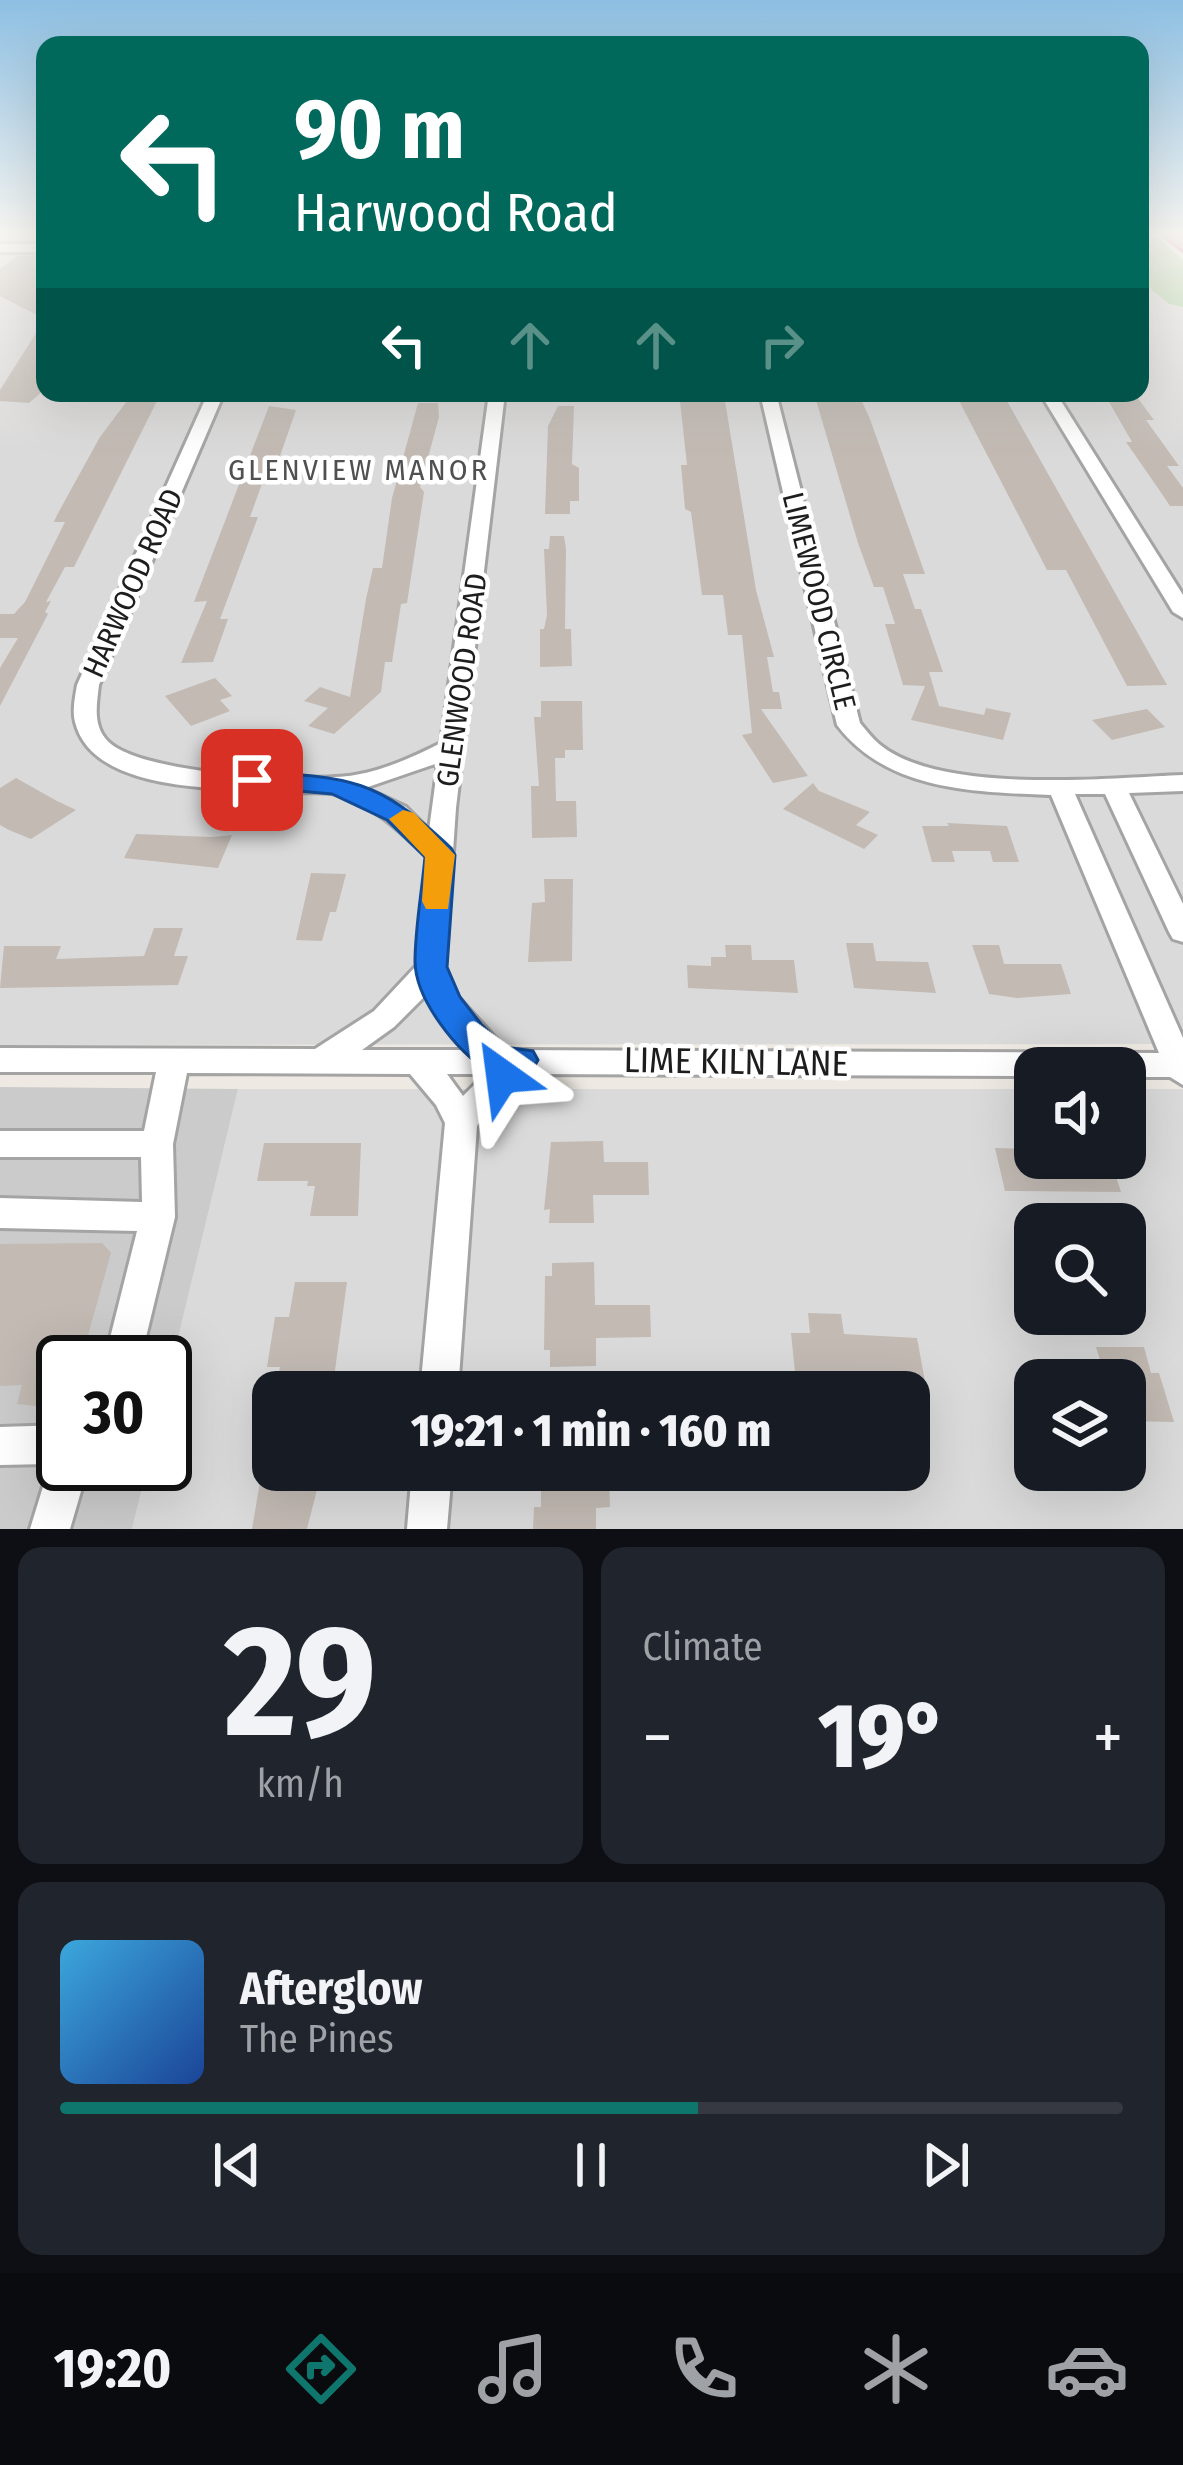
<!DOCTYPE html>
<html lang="en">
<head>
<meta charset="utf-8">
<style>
	:root { --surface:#171b24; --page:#20242c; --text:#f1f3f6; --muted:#9ea1a6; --line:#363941; --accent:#0f766e }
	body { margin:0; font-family:"Fira Sans Condensed",sans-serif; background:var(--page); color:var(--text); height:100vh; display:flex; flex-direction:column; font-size:45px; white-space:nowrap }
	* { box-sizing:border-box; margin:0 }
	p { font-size:39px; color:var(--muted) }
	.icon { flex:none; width:66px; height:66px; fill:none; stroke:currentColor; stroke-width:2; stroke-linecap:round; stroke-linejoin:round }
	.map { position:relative; height:1529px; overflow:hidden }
	.details { display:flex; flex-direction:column; gap:18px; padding:18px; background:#0d0f14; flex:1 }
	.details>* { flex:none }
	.guide { position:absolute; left:36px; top:36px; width:1113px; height:366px; border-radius:24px; box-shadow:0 12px 48px #0002; background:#00695c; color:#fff; overflow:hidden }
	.fabs { position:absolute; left:1014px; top:1047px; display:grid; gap:24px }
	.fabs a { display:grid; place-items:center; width:132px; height:132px; border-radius:24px; background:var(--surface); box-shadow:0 12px 48px #0002; font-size:60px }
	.speed { position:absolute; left:36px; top:1335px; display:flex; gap:24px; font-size:60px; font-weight:700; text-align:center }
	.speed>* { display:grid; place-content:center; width:156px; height:156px; border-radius:50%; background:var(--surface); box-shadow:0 12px 48px #0002; line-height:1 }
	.speed .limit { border:6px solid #111; border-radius:18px; background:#fff; color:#111 }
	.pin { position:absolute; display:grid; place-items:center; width:102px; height:102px; color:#fff; margin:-51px; border-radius:24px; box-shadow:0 6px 18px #0006 }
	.me { position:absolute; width:132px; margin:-66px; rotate:329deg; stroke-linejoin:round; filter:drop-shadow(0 0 9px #0008) }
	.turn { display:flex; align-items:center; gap:42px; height:252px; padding:0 60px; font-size:54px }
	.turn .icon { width:156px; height:156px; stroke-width:2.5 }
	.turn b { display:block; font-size:84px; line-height:102px }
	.lanes { display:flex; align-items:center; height:114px; padding:0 60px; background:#0003; justify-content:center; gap:60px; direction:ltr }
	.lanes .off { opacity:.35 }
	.big { font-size:90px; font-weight:800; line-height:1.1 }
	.details .card { flex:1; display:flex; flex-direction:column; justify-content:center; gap:18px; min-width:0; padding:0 42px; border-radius:24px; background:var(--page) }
	.details .dial { align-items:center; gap:0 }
	.dial b { font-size:156px; line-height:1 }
	.song { display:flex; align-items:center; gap:36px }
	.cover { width:144px; height:144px; border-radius:18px; background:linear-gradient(135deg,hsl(200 70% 55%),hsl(220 70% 35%)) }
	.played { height:12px; border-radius:6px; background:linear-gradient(90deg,var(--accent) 60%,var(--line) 60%) }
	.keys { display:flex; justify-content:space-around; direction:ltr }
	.heat { display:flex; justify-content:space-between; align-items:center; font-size:66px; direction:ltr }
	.details .tiles { flex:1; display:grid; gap:18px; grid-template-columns:1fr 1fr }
	.card:last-child { grid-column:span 2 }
	.trip { position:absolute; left:252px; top:1371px; width:678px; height:120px; border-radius:24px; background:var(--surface); box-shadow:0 12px 48px #0002; font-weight:800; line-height:120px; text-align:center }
	.dock { display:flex; height:192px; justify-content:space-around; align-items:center; background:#090b0e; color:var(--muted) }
	.dock .icon { width:84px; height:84px }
	.dock .active { color:var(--accent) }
	.dock b { font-size:54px; color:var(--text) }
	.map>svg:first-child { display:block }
</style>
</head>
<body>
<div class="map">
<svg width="1183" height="1529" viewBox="0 0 1183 1529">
	<rect width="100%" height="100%" fill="#eeeae3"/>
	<g fill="#dbdada" fill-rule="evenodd">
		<path d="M 0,235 L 45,235 L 45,393 L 1140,393 L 1140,280 L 1169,304 L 1183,307 L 1183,1044 L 0,1045 Z"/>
		<path d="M 238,1089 L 1035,1089 L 1035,1158 L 1125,1158 L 1125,1089 L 1183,1089 L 1183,1529 L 132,1529 L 148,1464 L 165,1464 L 165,1392 ZM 1035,1224 L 1125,1224 L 1125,1314 L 1035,1314 ZM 1035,1380 L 1125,1380 L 1125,1470 L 1035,1470 ZM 273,1392 L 909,1392 L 909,1470 L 273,1470 Z"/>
	</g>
	<path fill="#cbcbcb" d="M 0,1087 L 238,1089 L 165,1392 L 165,1362 L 63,1362 L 63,1464 L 148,1464 L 132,1529 L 0,1529 Z"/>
	<path fill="#a9cc99" d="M 1140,235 L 1155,235 L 1183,260 L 1183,307 L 1169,304 L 1140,280 Z"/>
	<g fill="#c2bab3">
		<path d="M 17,256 L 45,256 L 45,389 L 29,403 L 0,401 L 0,390 L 45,319 L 0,296 L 0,269 Z"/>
		<path d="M 814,393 L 858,393 L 870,419 L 925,574 L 903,574 L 915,609 L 921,609 L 943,672 L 929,672 L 939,706 L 984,715 L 986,708 L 1011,713 L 1003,740 L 911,720 L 925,686 L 903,685 L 885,624 L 895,624 L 883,587 L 874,587 L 858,543 Z"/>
		<path d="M 955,393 L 1001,393 L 1007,401 L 1167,685 L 1127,686 L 1066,570 L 1047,570 Z"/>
		<path d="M 1104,393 L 1134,393 L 1154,420 L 1146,420 L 1179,466 L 1167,466 L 1183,488 L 1183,506 L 1170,506 L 1162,494 L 1126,442 L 1132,442 Z"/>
		<path d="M 130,397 L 159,397 L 74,567 L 65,567 L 46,602 L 51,601 L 45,612 L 48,614 L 0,706 L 0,668 L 18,638 L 0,638 L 0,614 L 14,614 L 25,602 L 65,522 L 54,522 L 57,515 L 100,437 Z"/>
		<path d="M 680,401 L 725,401 L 756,590 L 774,657 L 767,657 L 773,692 L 779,692 L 782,709 L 761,709 L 808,776 L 773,783 L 742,735 L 752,733 L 742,635 L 728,635 L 723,595 L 702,595 L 691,512 L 685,509 L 681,465 L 687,465 Z"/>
		<path d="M 418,403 L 438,403 L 439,417 L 420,487 L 424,492 L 407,603 L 401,604 L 392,662 L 385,662 L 381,692 L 334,734 L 308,726 L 328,708 L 304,701 L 320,687 L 350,697 L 366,599 L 373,568 L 382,568 L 392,498 Z"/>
		<path d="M 269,406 L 296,410 L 280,456 L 275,457 L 268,481 L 263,481 L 250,517 L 258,517 L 220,619 L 228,619 L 213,662 L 181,663 L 207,601 L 194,602 Z"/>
		<path d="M 558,406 L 574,406 L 572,464 L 579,468 L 579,501 L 570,501 L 570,514 L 545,514 L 548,426 Z"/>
		<path d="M 550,536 L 564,536 L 566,549 L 565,629 L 571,629 L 572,666 L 540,667 L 540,629 L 544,629 L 547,615 L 544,549 L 549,549 Z"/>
		<path d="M 215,678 L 232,696 L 220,700 L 230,711 L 191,726 L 165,696 Z"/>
		<path d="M 541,701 L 582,701 L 583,750 L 565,750 L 565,758 L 555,758 L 556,801 L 576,801 L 577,837 L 532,838 L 531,786 L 539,786 L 534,717 L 541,717 Z"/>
		<path d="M 1147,709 L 1165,727 L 1112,740 L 1092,720 Z"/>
		<path d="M 16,778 L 57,801 L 76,810 L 31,839 L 9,830 L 0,825 L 0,788 Z"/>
		<path d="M 813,783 L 819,791 L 870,812 L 856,825 L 878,835 L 864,849 L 783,809 Z"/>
		<path d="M 947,823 L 1007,826 L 1019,862 L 993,862 L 990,851 L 952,851 L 955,862 L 932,862 L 922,826 L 949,826 Z"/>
		<path d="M 136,834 L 211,837 L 232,835 L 218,868 L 124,858 Z"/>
		<path d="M 311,873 L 346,874 L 336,912 L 330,912 L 322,941 L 296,940 Z"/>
		<path d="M 544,879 L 573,879 L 572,961 L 528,962 L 532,903 L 545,902 Z"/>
		<path d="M 154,928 L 183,928 L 174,956 L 188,956 L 178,985 L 0,988 L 4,946 L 61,946 L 56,959 L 144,956 Z"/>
		<path d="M 846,943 L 873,943 L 876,961 L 928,962 L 936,993 L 854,988 Z"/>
		<path d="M 725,945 L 751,945 L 752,960 L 794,960 L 798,993 L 688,988 L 687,965 L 711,966 L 711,957 L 726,957 Z"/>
		<path d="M 972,945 L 999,945 L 1004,964 L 1061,964 L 1071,994 L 1017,998 L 989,994 Z"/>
		<path d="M 603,1141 L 604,1162 L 648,1162 L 649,1195 L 593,1195 L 594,1223 L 549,1223 L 550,1209 L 544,1210 L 551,1142 Z"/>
		<path d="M 264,1143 L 361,1143 L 358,1216 L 310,1216 L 315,1186 L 307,1186 L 308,1181 L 257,1181 Z"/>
		<path d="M 995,1148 L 1030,1149 L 1035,1158 L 1110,1158 L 1121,1192 L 1005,1191 Z"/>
		<path d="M 102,1243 L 111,1253 L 85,1346 L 103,1346 L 100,1362 L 63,1362 L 63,1385 L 44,1385 L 36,1406 L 17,1404 L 22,1385 L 0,1386 L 0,1244 Z"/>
		<path d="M 594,1262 L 595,1305 L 650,1305 L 651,1337 L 596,1338 L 596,1366 L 550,1367 L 550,1350 L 544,1350 L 545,1276 L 552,1276 L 552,1263 Z"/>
		<path d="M 295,1282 L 347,1282 L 332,1392 L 288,1392 L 290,1380 L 277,1381 L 280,1367 L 267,1367 L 275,1317 L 289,1317 Z"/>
		<path d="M 808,1313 L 841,1314 L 844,1334 L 917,1338 L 927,1392 L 797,1391 L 791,1333 L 810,1333 Z"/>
		<path d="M 1096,1347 L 1144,1347 L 1151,1373 L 1159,1373 L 1174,1422 L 1125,1421 L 1125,1380 L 1106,1380 Z"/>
		<path d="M 262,1470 L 322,1470 L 307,1529 L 252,1529 Z"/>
		<path d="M 571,1470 L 609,1470 L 610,1507 L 596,1508 L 596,1529 L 533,1529 L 534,1507 L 541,1507 L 541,1476 L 571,1475 Z"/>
	</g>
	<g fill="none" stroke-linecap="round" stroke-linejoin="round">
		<defs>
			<g id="minor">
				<rect x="0" y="244" width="45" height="8"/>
				<path d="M 208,393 L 224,393 L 99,685 C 97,703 93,723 105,738 C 132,775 310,783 355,775 C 385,770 413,757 441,743 L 489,393 L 505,393 L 456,808 L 445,967 L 458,997 L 506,1050 L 1159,1053 L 1051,795 C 974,792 887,791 837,725 L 760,393 L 776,393 L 860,723 C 866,730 872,738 879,744 C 940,795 1107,778 1183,775 L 1183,791 L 1129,793 L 1183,904 L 1183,942 L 1173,939 L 1169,932 L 1105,794 L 1075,794 L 1183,1038 L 1183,1085 L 1170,1077 L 1125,1077 L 1125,1068 L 1035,1068 L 1035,1076 L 526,1074 L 490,1107 L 477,1126 L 458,1392 L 420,1392 L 445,1123 L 436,1105 L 410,1074 L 187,1073 L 173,1144 L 175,1217 L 140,1362 L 104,1362 L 137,1231 L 0,1228 L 0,1198 L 142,1202 L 141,1157 L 0,1157 L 0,1131 L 144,1131 L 156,1072 L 0,1072 L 0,1048 L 315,1049 L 374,1011 L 417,965 L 427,857 C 400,831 374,805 337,794 C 326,791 312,793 300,792 C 238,787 94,798 75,722 C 72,710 75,697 77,685 ZM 438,763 L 429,830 L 406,807 L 365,788 ZM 428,993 L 436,1011 L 470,1050 L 362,1050 L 394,1027 ZM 447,1074 L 485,1074 L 463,1096 Z"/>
				<path d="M 1040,393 L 1056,393 L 1183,595 L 1183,618 L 1173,612 Z"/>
				<path d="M 63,1425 L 63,1464 L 89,1464 L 70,1529 L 30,1529 L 50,1464 L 0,1465 L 0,1427 Z"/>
				<path d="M 412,1470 L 452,1470 L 447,1529 L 407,1529 Z"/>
			</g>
			<path id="highway" d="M 1164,235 L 1183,235 L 1183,250 Z"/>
		</defs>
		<use href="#minor" stroke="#a4a4a4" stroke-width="6"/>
		<use href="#highway" stroke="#d12b66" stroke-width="6"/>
		<use href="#minor" fill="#fff" fill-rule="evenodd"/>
		<use href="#highway" fill="#e38d9e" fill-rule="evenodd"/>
	</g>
	<linearGradient id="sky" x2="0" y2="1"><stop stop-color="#8dbfe2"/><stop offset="0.52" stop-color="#f7f6f2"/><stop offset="1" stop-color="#f7f6f2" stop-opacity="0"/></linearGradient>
	<rect width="1183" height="450" fill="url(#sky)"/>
	<path fill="#1a73e8" stroke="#114b97" stroke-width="3" d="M 252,772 C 350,777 377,778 451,848 L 455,855 L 447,967 L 460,997 L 481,1024 L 504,1047 L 533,1051 L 538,1060 C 528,1079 512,1093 490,1086 L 485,1076 L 488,1071 C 457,1051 416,1001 415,962 C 415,928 422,891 425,857 L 387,820 L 332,794 L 242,786 L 238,780 L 242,774 Z"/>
	<path fill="#f59e0b" d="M 403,810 L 414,813 L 455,855 L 448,909 L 426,909 L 422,901 L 425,857 L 389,819 Z"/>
	<g text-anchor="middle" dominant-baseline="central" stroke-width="9" stroke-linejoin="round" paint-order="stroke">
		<g font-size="30" letter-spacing="3" fill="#505050" stroke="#fff">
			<text x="359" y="470">GLENVIEW MANOR</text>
		</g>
		<g font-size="30" fill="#1d1d1d" stroke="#fff">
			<text transform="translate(133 583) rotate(-66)">HARWOOD ROAD</text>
			<text transform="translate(819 601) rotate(76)">LIMEWOOD CIRCLE</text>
			<text transform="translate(462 680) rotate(-82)">GLENWOOD ROAD</text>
		</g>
		<g font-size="36" fill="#1d1d1d" stroke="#fff">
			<text transform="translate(736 1062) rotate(1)">LIME KILN LANE</text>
		</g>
	</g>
</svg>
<div class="fabs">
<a><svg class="icon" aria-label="sound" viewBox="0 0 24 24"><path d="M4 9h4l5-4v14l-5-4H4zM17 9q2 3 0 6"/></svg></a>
<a><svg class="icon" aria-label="search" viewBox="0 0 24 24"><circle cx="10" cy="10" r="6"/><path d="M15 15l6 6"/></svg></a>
<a><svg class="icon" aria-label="layers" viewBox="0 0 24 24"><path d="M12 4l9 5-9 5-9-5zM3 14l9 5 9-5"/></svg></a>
</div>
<div class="speed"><div class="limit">30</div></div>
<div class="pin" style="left:252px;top:780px;background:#d93025"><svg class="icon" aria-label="arrive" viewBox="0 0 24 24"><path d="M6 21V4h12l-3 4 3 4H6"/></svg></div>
<svg class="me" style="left:502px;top:1076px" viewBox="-20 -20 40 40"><path d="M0-17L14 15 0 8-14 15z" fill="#1a73e8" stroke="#fff" stroke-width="4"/></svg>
<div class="trip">19:21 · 1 min · 160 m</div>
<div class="guide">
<div class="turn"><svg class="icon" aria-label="left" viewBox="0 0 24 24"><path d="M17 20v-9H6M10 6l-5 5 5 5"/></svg><div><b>90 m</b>Harwood Road</div></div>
<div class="lanes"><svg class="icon" aria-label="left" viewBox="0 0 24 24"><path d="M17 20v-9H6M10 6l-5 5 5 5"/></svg><svg class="icon off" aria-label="ahead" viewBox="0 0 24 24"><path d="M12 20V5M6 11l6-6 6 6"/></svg><svg class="icon off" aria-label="ahead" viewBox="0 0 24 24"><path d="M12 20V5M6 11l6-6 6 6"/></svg><svg class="icon off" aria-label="right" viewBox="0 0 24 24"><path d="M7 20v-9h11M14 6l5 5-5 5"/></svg></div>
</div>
</div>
<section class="details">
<div class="tiles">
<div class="card dial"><b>29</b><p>km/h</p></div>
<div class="card"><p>Climate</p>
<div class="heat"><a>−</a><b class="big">19°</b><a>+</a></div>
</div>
<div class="card">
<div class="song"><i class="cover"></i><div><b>Afterglow</b><p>The Pines</p></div></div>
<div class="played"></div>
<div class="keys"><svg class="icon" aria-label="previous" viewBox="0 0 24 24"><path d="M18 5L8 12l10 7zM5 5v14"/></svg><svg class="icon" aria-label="pause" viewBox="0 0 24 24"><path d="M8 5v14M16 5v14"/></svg><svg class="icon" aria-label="next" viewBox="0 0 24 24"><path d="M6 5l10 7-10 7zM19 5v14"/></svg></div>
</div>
</div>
</section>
<nav class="dock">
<b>19:20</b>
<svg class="icon active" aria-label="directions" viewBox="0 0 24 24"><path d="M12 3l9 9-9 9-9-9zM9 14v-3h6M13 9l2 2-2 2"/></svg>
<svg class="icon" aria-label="music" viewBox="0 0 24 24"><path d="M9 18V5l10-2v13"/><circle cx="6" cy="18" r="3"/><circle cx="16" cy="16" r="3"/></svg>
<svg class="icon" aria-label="phone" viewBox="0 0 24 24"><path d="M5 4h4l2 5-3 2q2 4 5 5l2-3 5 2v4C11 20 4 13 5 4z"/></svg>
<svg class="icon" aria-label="climate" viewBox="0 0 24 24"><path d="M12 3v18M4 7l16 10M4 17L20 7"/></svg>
<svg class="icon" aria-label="car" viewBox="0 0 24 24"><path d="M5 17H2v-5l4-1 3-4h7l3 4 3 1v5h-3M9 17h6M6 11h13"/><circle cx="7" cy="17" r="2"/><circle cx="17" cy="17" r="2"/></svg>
</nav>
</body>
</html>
